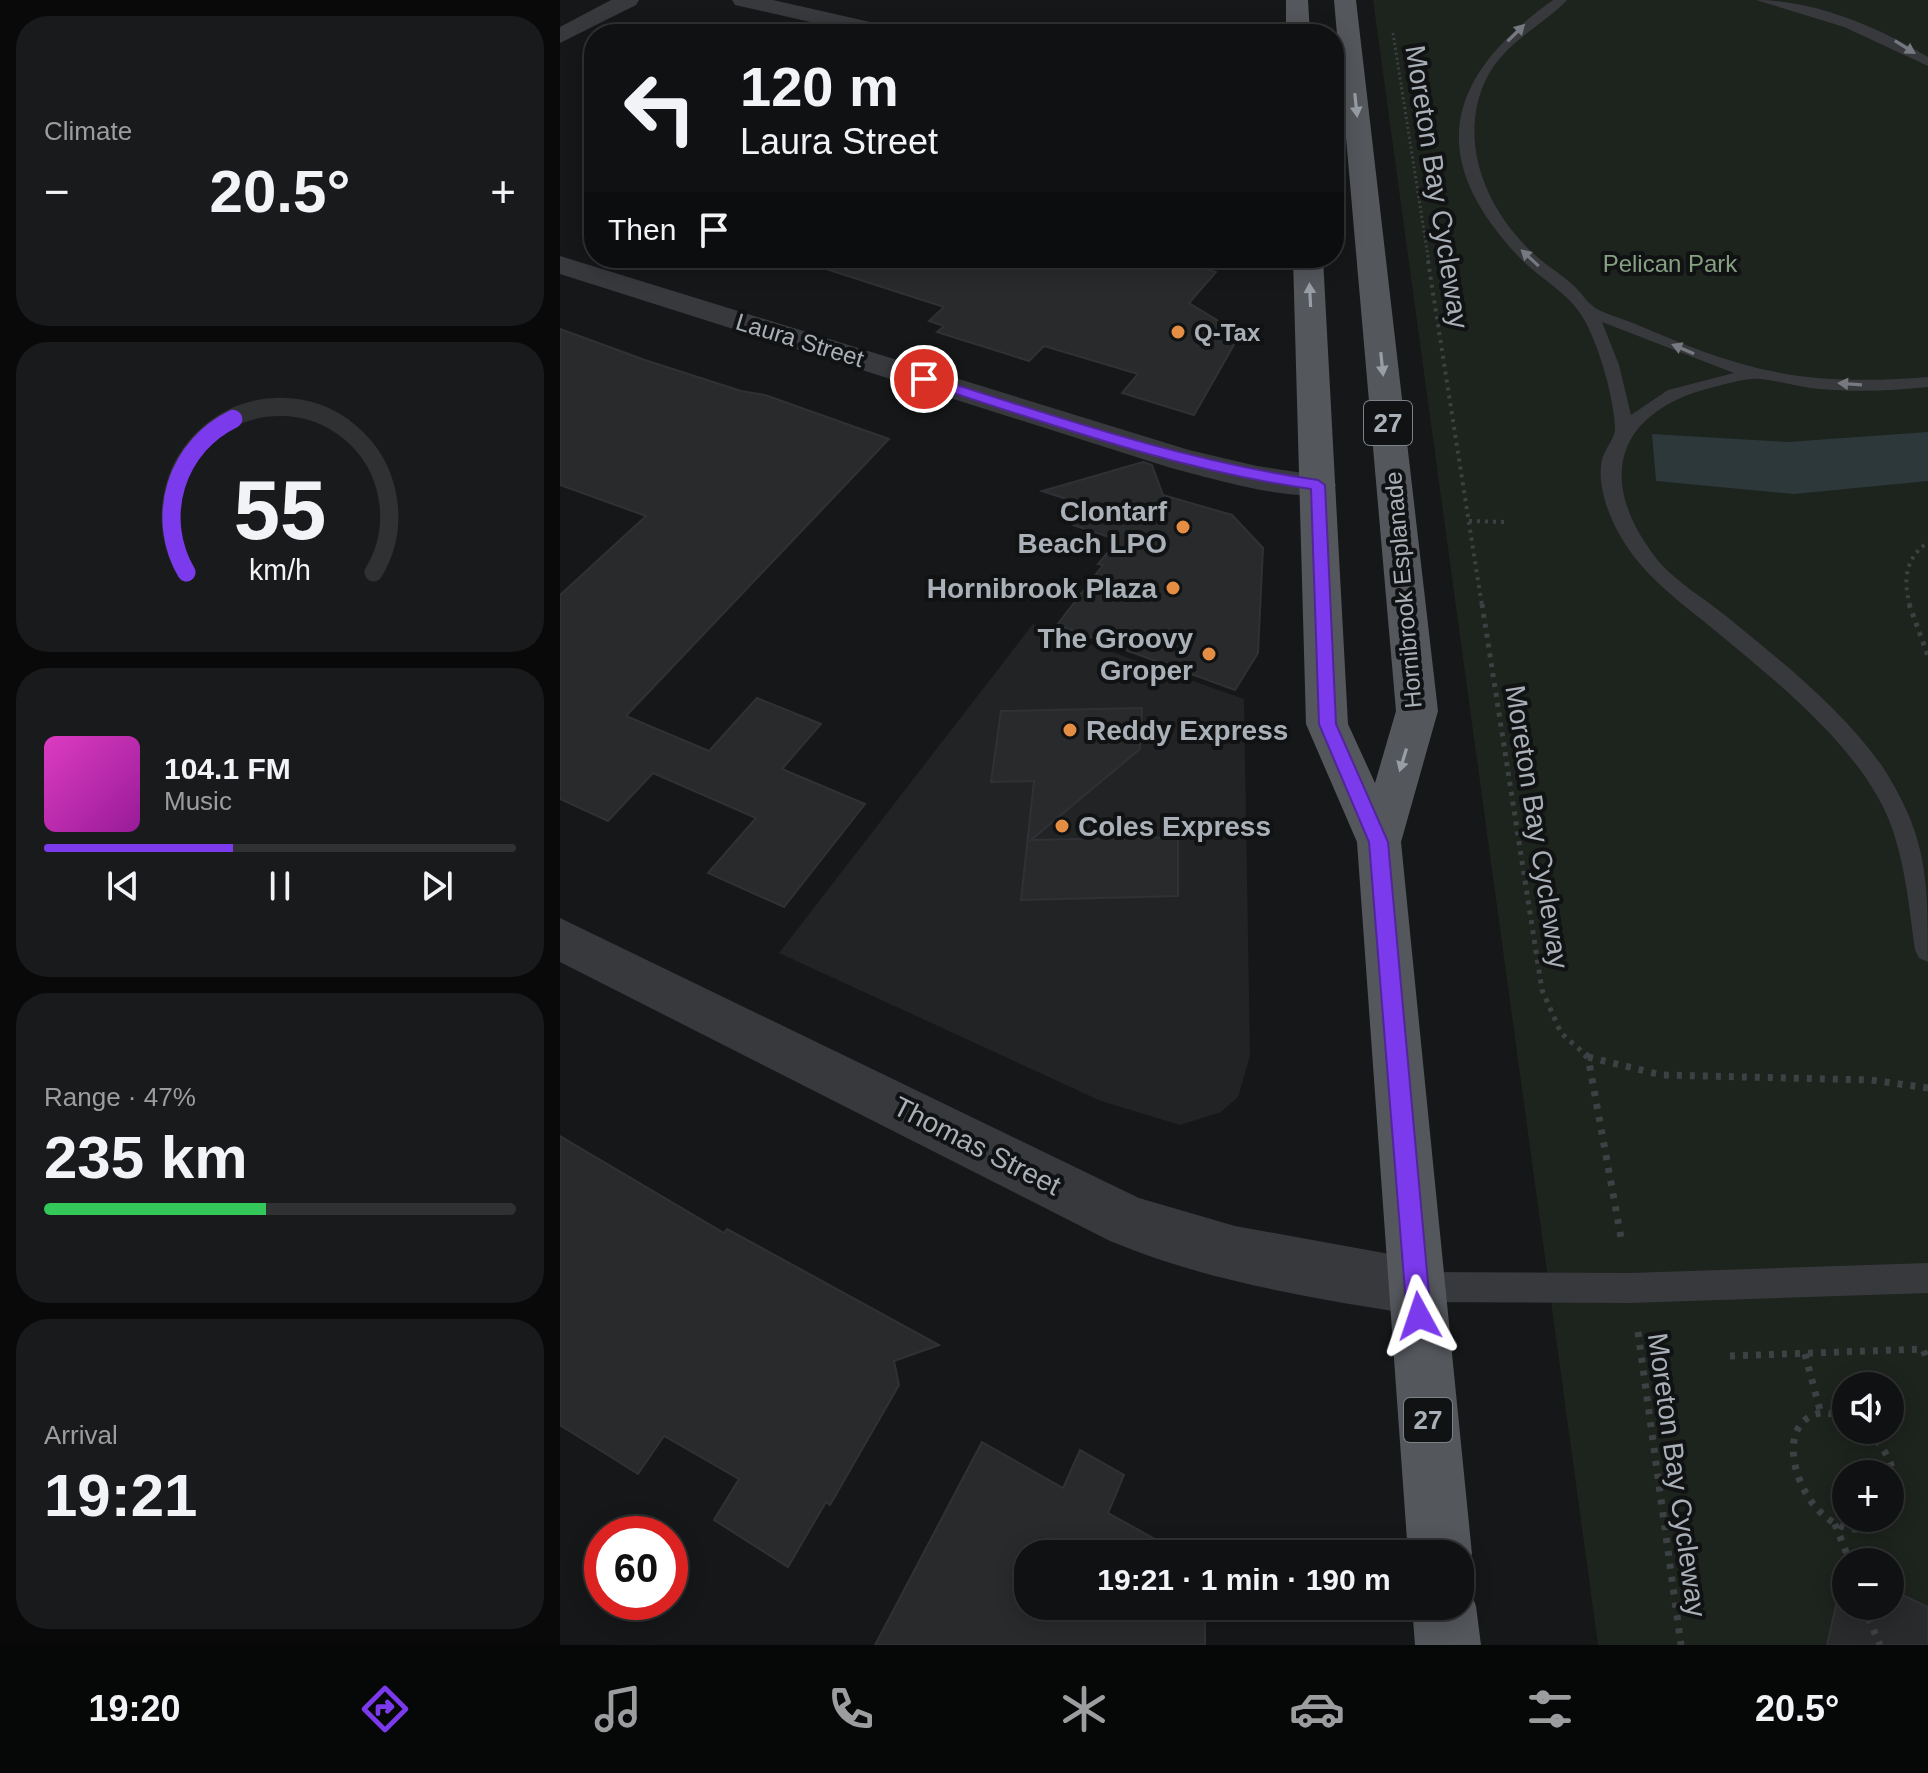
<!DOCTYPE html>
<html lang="en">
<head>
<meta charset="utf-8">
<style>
	:root { --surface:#101112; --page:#191a1b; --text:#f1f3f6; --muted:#9c9d9f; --line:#303132; --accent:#7c3aed }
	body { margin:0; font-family:Helvetica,sans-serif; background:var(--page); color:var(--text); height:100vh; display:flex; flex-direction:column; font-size:30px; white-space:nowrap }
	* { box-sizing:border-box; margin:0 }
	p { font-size:26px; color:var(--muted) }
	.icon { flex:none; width:44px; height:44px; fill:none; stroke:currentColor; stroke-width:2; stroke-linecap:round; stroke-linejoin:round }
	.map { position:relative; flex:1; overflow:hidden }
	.details { display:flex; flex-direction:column; gap:16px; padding:16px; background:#09090a; width:560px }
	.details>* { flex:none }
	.top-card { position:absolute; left:24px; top:24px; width:760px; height:244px; border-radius:32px; box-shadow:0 4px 20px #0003,0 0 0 2px var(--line); background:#101112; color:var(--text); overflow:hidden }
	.tools { position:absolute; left:1272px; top:1372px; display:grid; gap:16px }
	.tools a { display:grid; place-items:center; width:72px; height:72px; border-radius:50%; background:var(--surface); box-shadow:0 4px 20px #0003,0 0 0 2px var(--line); font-size:40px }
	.speed { position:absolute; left:24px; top:1516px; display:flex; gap:16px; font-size:40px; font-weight:700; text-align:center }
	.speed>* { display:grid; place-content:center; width:104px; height:104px; border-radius:50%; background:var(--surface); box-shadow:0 4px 20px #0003,0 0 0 2px var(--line); line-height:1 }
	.speed .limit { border:12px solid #d22; background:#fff; color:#111 }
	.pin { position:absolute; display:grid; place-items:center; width:68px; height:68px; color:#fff; margin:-34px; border:4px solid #fff; border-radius:50%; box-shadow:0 2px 8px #0007 }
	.me { position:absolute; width:88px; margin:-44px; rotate:355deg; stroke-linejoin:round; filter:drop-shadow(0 0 6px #0008) }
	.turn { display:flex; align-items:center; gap:28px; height:168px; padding:0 24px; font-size:36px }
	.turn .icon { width:104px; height:104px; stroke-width:2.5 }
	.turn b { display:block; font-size:56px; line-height:68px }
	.then { display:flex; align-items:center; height:76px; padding:0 24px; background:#0003; gap:16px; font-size:30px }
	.big { font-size:60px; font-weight:700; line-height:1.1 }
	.details .tile { flex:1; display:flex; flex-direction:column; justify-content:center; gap:12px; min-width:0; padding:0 28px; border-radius:32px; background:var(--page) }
	.details .dial { align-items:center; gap:0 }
	.dial svg { height:208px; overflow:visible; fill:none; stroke:var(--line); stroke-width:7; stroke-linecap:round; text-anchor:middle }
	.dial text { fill:var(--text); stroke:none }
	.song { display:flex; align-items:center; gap:24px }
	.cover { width:96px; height:96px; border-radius:12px; background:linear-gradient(135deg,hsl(310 70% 55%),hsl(300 70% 35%)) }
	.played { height:8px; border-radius:4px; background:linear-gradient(90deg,var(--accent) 40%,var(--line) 40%) }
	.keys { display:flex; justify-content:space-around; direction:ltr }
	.heat { display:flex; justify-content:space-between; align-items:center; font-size:44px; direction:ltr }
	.charge { height:12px; border-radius:6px; background:linear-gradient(90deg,#34c759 47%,var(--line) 0) }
	.trip { position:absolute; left:454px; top:1540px; width:460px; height:80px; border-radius:32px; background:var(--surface); box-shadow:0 4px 20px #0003,0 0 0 2px var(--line); font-weight:700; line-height:80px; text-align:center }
	.menu { display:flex; height:128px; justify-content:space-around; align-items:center; background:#060707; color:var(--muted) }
	.menu .icon { width:56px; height:56px }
	.menu .active { color:var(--accent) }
	.menu b { font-size:36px; color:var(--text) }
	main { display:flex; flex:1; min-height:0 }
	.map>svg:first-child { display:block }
</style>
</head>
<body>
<main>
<section class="details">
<div class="tile"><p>Climate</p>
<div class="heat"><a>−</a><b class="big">20.5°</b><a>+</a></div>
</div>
<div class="tile dial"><svg viewBox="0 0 100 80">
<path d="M14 69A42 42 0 1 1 86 69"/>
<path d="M14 69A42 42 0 0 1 32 10" stroke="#7c3aed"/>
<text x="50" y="56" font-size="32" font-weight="700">55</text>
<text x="50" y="72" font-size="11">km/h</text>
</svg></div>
<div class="tile">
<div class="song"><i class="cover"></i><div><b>104.1 FM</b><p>Music</p></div></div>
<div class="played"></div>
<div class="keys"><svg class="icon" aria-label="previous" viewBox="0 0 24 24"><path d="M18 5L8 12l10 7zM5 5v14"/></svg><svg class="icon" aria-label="pause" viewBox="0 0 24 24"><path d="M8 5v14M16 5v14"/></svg><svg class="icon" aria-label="next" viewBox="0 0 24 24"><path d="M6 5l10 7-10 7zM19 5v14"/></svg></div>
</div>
<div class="tile"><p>Range · 47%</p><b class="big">235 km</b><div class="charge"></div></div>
<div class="tile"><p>Arrival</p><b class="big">19:21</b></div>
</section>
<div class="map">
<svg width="1368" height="1645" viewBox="0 0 1368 1645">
	<rect width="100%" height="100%" fill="#161718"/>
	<path fill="#222325" d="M 473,624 L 684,699 L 690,1056 L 678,1097 L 661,1112 L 620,1125 L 541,1101 L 219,953 Z"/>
	<path fill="#1d231d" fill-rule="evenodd" d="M 813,0 L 1368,0 L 1368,1645 L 1038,1645 ZM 1286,1386 L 1330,1386 L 1330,1430 L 1286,1430 ZM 1286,1474 L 1330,1474 L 1330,1518 L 1286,1518 ZM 1286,1562 L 1330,1562 L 1330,1606 L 1286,1606 Z"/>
	<path fill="#2d383b" d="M 1368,432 L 1368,481 L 1234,494 L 1096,481 L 1092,434 L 1227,442 Z"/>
	<g fill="#292a2c" stroke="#303134" stroke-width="2">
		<path d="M 261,258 L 603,258 L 656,272 L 629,303 L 680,334 L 634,415 L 562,393 L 578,374 L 484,346 L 469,361 L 377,332 L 384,326 L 369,321 L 384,307 L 260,267 Z"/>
		<path d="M 0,329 L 85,360 L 181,391 L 205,395 L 329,439 L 66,716 L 149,751 L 197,698 L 261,724 L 222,769 L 305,804 L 224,907 L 148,873 L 196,818 L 93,773 L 48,821 L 0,799 L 0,595 L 86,516 L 0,485 Z"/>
		<path d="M 583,462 L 592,465 L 603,495 L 672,515 L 703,548 L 698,653 L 675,690 L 497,625 L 543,565 L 538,564 L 558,540 L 513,525 L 528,506 L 482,491 Z"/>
		<path d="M 582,708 L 580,749 L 471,840 L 618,837 L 618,896 L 461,900 L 474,781 L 431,782 L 441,711 Z"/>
		<path d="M 0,1136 L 164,1233 L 167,1229 L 379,1345 L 334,1361 L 339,1385 L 270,1505 L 266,1502 L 228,1567 L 154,1520 L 179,1479 L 104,1436 L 78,1474 L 0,1425 Z"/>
		<path d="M 422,1442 L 503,1488 L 520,1450 L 564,1475 L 548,1513 L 622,1554 L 468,1554 L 468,1606 L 645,1606 L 645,1645 L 315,1645 Z"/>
		<path d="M 1283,1575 L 1286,1575 L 1286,1606 L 1330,1606 L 1330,1589 L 1368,1607 L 1368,1645 L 1267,1645 Z"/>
	</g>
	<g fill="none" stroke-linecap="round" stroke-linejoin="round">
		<path stroke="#3e4144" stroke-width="3" stroke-dasharray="2 3" stroke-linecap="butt" d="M 833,33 L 869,263"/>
		<g stroke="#3e4144" stroke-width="4" stroke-dasharray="3 5" stroke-linecap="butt">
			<path d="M 868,261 L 922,606"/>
			<path d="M 909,521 L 947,522"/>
			<path d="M 1350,606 C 1343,579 1345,559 1368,542"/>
		</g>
		<g stroke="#3e4144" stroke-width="5" stroke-dasharray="4 6" stroke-linecap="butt">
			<path d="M 922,604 L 982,990 L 1001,1033 L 1027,1056"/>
			<path d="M 1349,604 L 1368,656"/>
		</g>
		<g stroke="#3e4144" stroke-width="7" stroke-dasharray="5 8" stroke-linecap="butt">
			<path d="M 1025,1054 L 1028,1057 L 1062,1243"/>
			<path d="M 1028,1057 L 1102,1075 L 1311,1080 L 1368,1088"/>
			<path d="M 1078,1332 L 1121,1645"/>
			<path d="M 1245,1354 L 1261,1414"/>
			<path d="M 1170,1356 L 1363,1349 L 1368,1362"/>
			<path d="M 1286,1417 C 1279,1416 1269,1412 1261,1413 C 1195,1424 1259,1570 1327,1518"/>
			<path d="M 1308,1430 C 1331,1454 1342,1481 1330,1513"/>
			<path d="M 1275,1524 L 1290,1562"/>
			<path d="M 1303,1606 L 1320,1645"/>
		</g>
		<g fill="#38393d" fill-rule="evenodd">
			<path d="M 993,0 L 1007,0 C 979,29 940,44 923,86 C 899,147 928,212 975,255 C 987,266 1001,274 1013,285 C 1020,291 1026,301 1034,307 C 1044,314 1061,318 1073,323 C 1120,343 1167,363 1216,372 C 1267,382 1317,381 1368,377 L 1368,387 C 1332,391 1296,392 1259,389 C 1239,387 1220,381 1200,379 C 1187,378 1171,383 1158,386 C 1053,410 1034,482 1100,563 C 1118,583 1145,599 1166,616 C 1221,661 1281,708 1322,766 C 1368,837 1368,880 1368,962 L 1359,958 L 1355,950 C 1349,906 1345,861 1329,820 C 1299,747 1217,682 1158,633 C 1121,602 1080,575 1057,530 C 1047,511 1037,483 1042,460 C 1044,450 1056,437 1055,428 C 1054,398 1040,350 1026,323 C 1010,292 980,280 958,256 C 863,155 888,75 993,0 ZM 1042,322 L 1174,373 L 1108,390 L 1071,415 L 1059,365 Z"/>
			<path d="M 1196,0 C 1255,0 1318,27 1368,57 L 1368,66 L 1284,27 Z"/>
			<path d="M 1368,1263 L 1368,1293 L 1070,1303 L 857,1302 L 846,1298 L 842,1287 L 846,1276 L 857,1272 L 1070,1273 Z"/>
		</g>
		<g fill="#38393d" fill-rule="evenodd">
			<path d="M 51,0 L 79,0 L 76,5 L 0,43 L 0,27 Z"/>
			<path d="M 172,0 L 213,0 L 341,29 L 345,34 L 303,34 L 175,5 Z"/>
			<path d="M 0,256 L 629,450 L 697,466 L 770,477 L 776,485 L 770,493 C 733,503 650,478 611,468 L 0,274 Z"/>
			<path d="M 0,918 L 579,1198 L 675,1226 L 857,1259 L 877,1267 L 885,1287 L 877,1307 L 857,1315 C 753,1298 648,1282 550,1241 L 0,962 Z"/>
		</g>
		<g fill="#54575c" fill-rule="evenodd">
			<path d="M 726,0 L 748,0 L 750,34 L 726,34 Z"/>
			<path d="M 774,0 L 796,0 L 878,711 L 841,842 L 912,1554 L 900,1577 L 900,1554 L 848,1554 L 797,842 L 746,724 L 733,258 L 763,258 L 788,724 L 815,783 L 836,711 Z"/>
			<path d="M 900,1580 L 907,1583 L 916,1606 L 921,1645 L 855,1645 L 852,1606 L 900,1606 Z"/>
		</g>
	</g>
	<defs><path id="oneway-solid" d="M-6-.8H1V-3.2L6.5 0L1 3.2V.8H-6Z" transform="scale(2)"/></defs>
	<g fill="#767a80">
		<use href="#oneway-solid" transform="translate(956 33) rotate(-45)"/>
		<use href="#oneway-solid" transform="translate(1345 47) rotate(32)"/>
		<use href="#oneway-solid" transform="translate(970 258) rotate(-137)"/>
		<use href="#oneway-solid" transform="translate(1123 349) rotate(-157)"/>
		<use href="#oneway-solid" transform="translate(1290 384) rotate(-176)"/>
	</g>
	<g fill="#989ea5">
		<use href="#oneway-solid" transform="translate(796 105) rotate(84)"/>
		<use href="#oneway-solid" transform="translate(750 295) rotate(-93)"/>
		<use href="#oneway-solid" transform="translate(822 364) rotate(84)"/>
		<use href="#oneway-solid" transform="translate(843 760) rotate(107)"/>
	</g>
	<path fill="#7c3aed" stroke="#51269a" stroke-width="2" d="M 359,376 L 368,376 C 498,417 623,461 758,480 L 765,485 L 776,724 L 828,842 L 871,1316 L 868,1325 L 859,1328 L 851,1325 L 847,1316 L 809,842 L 759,724 L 751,489 C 616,470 488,423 359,382 Z"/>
	<g fill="#e48e43" stroke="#111213" stroke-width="3">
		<circle cx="618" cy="332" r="8"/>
		<circle cx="623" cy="527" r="8"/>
		<circle cx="613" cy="588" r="8"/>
		<circle cx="649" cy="654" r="8"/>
		<circle cx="510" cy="730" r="8"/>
		<circle cx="502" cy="826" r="8"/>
	</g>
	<g text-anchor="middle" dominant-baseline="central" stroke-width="8" stroke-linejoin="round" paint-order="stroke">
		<g font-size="24" fill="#86a082" stroke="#111213">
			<text x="1110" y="263">Pelican Park</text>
		</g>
		<g font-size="24" font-weight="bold" fill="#a9b0b7" stroke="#111213" text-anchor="start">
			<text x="634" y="332">Q-Tax</text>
		</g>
		<g font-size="24" fill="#a9b0b7" stroke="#111213">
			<text transform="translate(240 340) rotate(17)">Laura Street</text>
			<text transform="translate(843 590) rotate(-95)">Hornibrook Esplanade</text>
		</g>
		<g fill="#111213" stroke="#7b8186" stroke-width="2">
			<rect x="804" y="401" width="48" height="44" rx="6"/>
			<rect x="844" y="1398" width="48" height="44" rx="6"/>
		</g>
		<g font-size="26" font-weight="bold" fill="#a9b0b7">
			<text x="828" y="423">27</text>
			<text x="868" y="1420">27</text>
		</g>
		<g font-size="28" fill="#a9b0b7" stroke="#111213">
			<text transform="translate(877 187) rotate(81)">Moreton Bay Cycleway</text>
			<text transform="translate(977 827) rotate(81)">Moreton Bay Cycleway</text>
			<text transform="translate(417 1146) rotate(27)">Thomas Street</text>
			<text transform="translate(1117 1475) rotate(82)">Moreton Bay Cycleway</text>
		</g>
		<g font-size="28" font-weight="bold" fill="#a9b0b7" stroke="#111213" text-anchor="end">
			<text x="607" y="511">Clontarf<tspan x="607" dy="32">Beach LPO</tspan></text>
			<text x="597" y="588">Hornibrook Plaza</text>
			<text x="633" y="638">The Groovy<tspan x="633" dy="32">Groper</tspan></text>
			<text x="526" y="730" text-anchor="start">Reddy Express</text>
			<text x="518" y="826" text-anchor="start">Coles Express</text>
		</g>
	</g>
</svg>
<div class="tools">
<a><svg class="icon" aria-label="sound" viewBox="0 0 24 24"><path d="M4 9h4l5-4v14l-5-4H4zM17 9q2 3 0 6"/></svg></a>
<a>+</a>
<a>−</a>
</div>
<div class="speed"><div class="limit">60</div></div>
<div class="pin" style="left:364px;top:379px;background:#d93025"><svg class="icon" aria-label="arrive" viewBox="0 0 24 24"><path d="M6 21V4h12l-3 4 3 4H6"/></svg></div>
<svg class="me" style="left:859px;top:1316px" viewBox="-20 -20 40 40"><path d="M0-17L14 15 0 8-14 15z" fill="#7c3aed" stroke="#fff" stroke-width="4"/></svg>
<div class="trip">19:21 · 1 min · 190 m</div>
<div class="top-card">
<div class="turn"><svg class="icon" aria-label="left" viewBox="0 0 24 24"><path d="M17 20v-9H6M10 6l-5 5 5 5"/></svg><div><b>120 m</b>Laura Street</div></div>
<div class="then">Then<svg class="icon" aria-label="arrive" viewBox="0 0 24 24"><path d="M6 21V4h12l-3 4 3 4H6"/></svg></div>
</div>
</div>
</main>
<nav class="menu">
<b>19:20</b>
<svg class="icon active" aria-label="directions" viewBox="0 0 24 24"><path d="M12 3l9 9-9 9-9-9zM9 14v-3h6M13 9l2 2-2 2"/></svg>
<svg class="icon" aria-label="music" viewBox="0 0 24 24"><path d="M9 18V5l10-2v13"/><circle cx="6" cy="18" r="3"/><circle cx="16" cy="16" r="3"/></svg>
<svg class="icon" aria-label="phone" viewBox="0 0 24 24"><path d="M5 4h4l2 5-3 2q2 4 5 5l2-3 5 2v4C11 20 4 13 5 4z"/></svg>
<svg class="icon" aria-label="climate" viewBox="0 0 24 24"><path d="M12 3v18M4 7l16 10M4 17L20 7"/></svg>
<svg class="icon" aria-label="car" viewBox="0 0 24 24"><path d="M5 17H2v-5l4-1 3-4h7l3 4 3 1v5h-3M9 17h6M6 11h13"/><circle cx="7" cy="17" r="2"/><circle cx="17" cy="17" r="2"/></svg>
<svg class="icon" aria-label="filters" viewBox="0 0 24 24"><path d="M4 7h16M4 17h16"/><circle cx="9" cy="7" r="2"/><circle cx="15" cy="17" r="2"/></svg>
<b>20.5°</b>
</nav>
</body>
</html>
